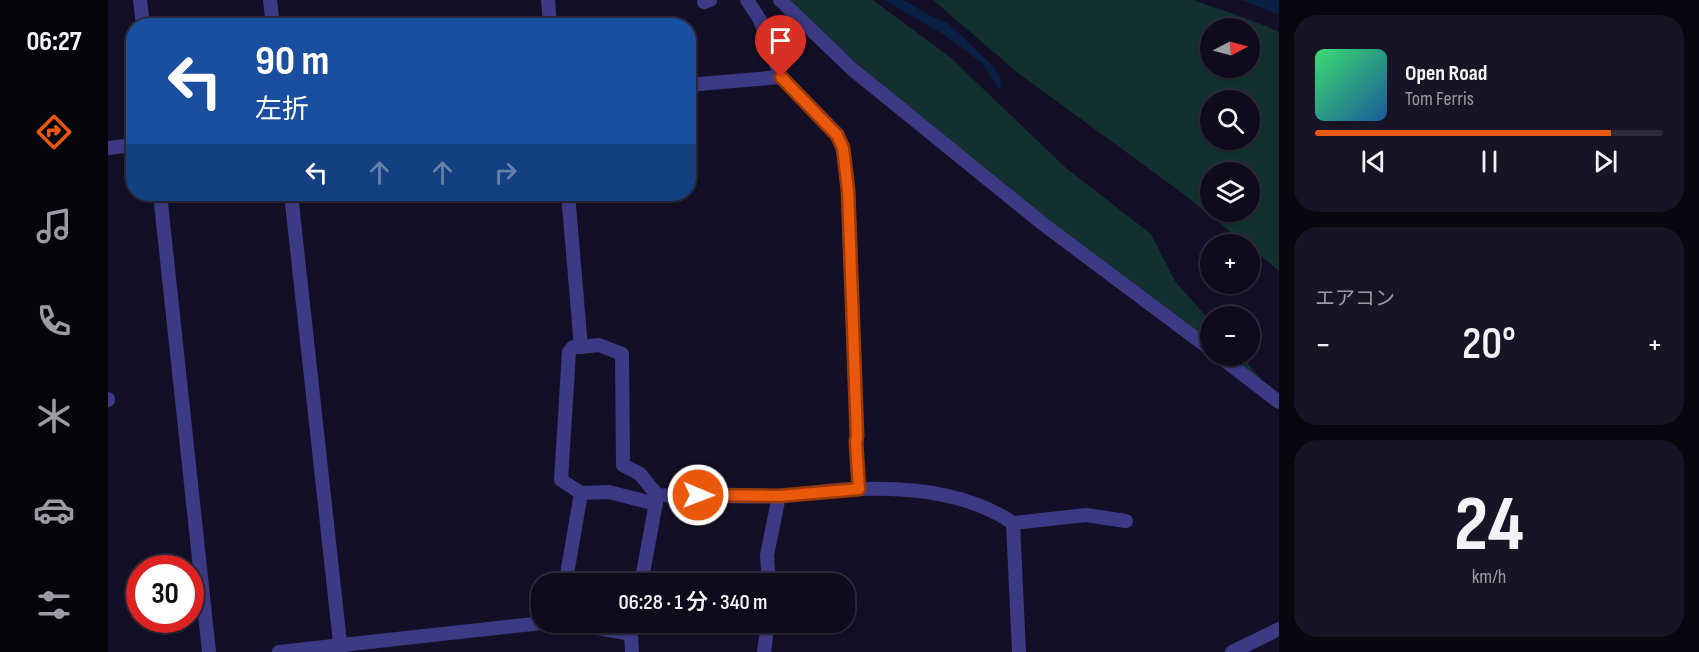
<!DOCTYPE html>
<html lang="ja">
<head>
<meta charset="utf-8">
<style>
	:root { --surface:#0e0b1c; --page:#171425; --text:#f1f3f6; --muted:#9b9ba3; --line:#2e2b3b; --accent:#ea580c }
	body { margin:0; font-family:"Sofia Sans Condensed","Noto Sans JP",sans-serif; background:var(--page); color:var(--text); height:100vh; display:flex; flex-direction:column; font-size:22px; white-space:nowrap }
	* { box-sizing:border-box; margin:0 }
	p { font-size:20px; color:var(--muted) }
	.icon { flex:none; width:33px; height:33px; fill:none; stroke:currentColor; stroke-width:2; stroke-linecap:round; stroke-linejoin:round }
	.map { position:relative; flex:1; overflow:hidden }
	.side { display:flex; flex-direction:column; gap:15px; padding:15px; background:#08060f; width:420px }
	.side>* { flex:none }
	.hud { position:absolute; left:18px; top:18px; width:570px; height:183px; border-radius:24px; box-shadow:0 2px 4px #0004,0 0 0 2px var(--line); background:#1a4fa0; color:#fff; overflow:hidden }
	.needle { width:39px; rotate:84deg }
	.tools { position:absolute; left:1092px; top:18px; display:grid; gap:12px }
	.tools a { display:grid; place-items:center; width:60px; height:60px; border-radius:50%; background:var(--surface); box-shadow:0 2px 4px #0004,0 0 0 2px var(--line); font-size:30px }
	.speed { position:absolute; left:18px; top:555px; display:flex; gap:12px; font-size:30px; font-weight:700; text-align:center }
	.speed>* { display:grid; place-content:center; width:78px; height:78px; border-radius:50%; background:var(--surface); box-shadow:0 2px 4px #0004,0 0 0 2px var(--line); line-height:1 }
	.speed .limit { border:9px solid #d22; background:#fff; color:#111 }
	.pin { position:absolute; display:grid; place-items:center; width:51px; height:51px; color:#fff; margin:-62px -26px; border-radius:50% 50% 50% 0; rotate:-45deg; box-shadow:0 0 6px #0007 }
	.pin .icon { rotate:45deg }
	.me { position:absolute; width:66px; margin:-33px; rotate:91deg; stroke-linejoin:round; filter:drop-shadow(0 0 4px #0008) }
	.turn { display:flex; align-items:center; gap:21px; height:126px; padding:0 30px; font-size:27px }
	.turn .icon { width:78px; height:78px; stroke-width:2.5 }
	.turn b { display:block; font-size:42px; line-height:51px }
	.lanes { display:flex; align-items:center; height:57px; padding:0 30px; background:#0003; justify-content:center; gap:30px; direction:ltr }
	.lanes .off { opacity:.35 }
	.big { font-size:45px; font-weight:600; line-height:1.1 }
	.side .tile { flex:1; display:flex; flex-direction:column; justify-content:center; gap:9px; min-width:0; padding:0 21px; border-radius:24px; background:var(--page) }
	.side .dial { align-items:center; gap:0 }
	.dial b { font-size:78px; line-height:1 }
	.song { display:flex; align-items:center; gap:18px }
	.cover { width:72px; height:72px; border-radius:9px; background:linear-gradient(135deg,hsl(140 70% 55%),hsl(210 70% 35%)) }
	.played { height:6px; border-radius:3px; background:linear-gradient(90deg,var(--accent) 85%,var(--line) 85%) }
	.keys { display:flex; justify-content:space-around; direction:ltr }
	.heat { display:flex; justify-content:space-between; align-items:center; font-size:33px; direction:ltr }
	.trip { position:absolute; left:423px; top:573px; width:324px; height:60px; border-radius:24px; background:var(--surface); box-shadow:0 2px 4px #0004,0 0 0 2px var(--line); font-weight:600; line-height:60px; text-align:center }
	main { display:flex; flex:1; min-height:0 }
	.dock { display:flex; flex-direction:column; width:108px; justify-content:space-around; align-items:center; background:#06040b; color:var(--muted) }
	.dock .icon { width:42px; height:42px }
	.dock .on { color:var(--accent) }
	.dock b { font-size:27px; color:var(--text) }
	.map>svg:first-child { display:block }
</style>
</head>
<body>
<main>
<nav class="dock">
<b>06:27</b>
<svg class="icon on" aria-label="directions" viewBox="0 0 24 24"><path d="M12 3l9 9-9 9-9-9zM9 14v-3h6M13 9l2 2-2 2"/></svg>
<svg class="icon" aria-label="music" viewBox="0 0 24 24"><path d="M9 18V5l10-2v13"/><circle cx="6" cy="18" r="3"/><circle cx="16" cy="16" r="3"/></svg>
<svg class="icon" aria-label="phone" viewBox="0 0 24 24"><path d="M5 4h4l2 5-3 2q2 4 5 5l2-3 5 2v4C11 20 4 13 5 4z"/></svg>
<svg class="icon" aria-label="climate" viewBox="0 0 24 24"><path d="M12 3v18M4 7l16 10M4 17L20 7"/></svg>
<svg class="icon" aria-label="car" viewBox="0 0 24 24"><path d="M5 17H2v-5l4-1 3-4h7l3 4 3 1v5h-3M9 17h6M6 11h13"/><circle cx="7" cy="17" r="2"/><circle cx="17" cy="17" r="2"/></svg>
<svg class="icon" aria-label="filters" viewBox="0 0 24 24"><path d="M4 7h16M4 17h16"/><circle cx="9" cy="7" r="2"/><circle cx="15" cy="17" r="2"/></svg>
</nav>
<div class="map">
<svg width="1171" height="652" viewBox="0 0 1171 652">
	<rect width="100%" height="100%" fill="#130f26"/>
	<g fill="#12302f" fill-rule="evenodd">
		<path d="M 678,0 L 765,0 L 843,58 L 958,168 L 1043,234 L 1067,281 L 1102,321 L 1102,346 L 842,146 Z"/>
		<path d="M 825,0 L 1086,0 C 1114,11 1144,19 1171,32 L 1171,271 L 1142,247 L 1142,244 L 1138,244 L 1070,190 L 910,73 ZM 1102,28 L 1142,28 L 1142,68 L 1102,68 ZM 1102,100 L 1142,100 L 1142,140 L 1102,140 ZM 1102,172 L 1142,172 L 1142,212 L 1102,212 Z"/>
		<path d="M 1115,356 L 1133,356 L 1166,394 Z"/>
	</g>
	<g fill="#0a1f44">
		<path d="M 776,0 L 796,0 L 817,13 L 840,23 L 885,66 L 892,78 L 893,86 L 891,89 L 874,63 L 835,34 Z"/>
		<path d="M 1132,0 L 1171,0 L 1171,14 Z"/>
	</g>
	<g fill="none" stroke-linecap="round" stroke-linejoin="round">
		<g stroke="#3d3a85" stroke-width="14">
			<path d="M 32,0 L 35,26"/>
			<path d="M 162,0 L 165,26"/>
			<path d="M 440,0 L 442,26"/>
			<path d="M 639,0 L 652,20 L 673,77"/>
			<path d="M 672,0 L 744,69 L 935,224 L 1102,349"/>
			<path d="M 596,2 L 602,0"/>
			<path d="M 580,85 L 673,77 L 730,135 L 735,148 L 740,190 L 749,436 L 748,442 L 751,489"/>
			<path d="M 0,148 L 26,145"/>
			<path d="M 52,194 L 101,652"/>
			<path d="M 183,194 L 233,652"/>
			<path d="M 460,194 L 473,347 L 465,347 L 461,352 L 453,480 L 473,493 L 501,492 L 548,504"/>
			<path d="M 473,347 L 491,345 L 514,354 L 515,465 L 532,474 L 549,495 C 590,495 632,498 673,496 C 699,494 725,489 751,489 C 803,487 861,493 905,523 L 911,652"/>
			<path d="M 1111,356 L 1171,402"/>
			<path d="M 0,399 L 0,400"/>
			<path d="M 905,523 L 978,515 L 1018,521"/>
			<path d="M 466,584 L 466,582 L 458,580 L 473,493"/>
			<path d="M 533,584 L 549,497"/>
			<path d="M 661,584 L 659,555 L 671,496"/>
			<path d="M 457,622 L 523,634"/>
			<path d="M 171,652 L 443,622"/>
			<path d="M 524,652 L 523,634 L 525,622"/>
			<path d="M 656,652 L 660,622"/>
			<path d="M 1124,652 L 1171,629"/>
		</g>
	</g>
	<g fill="none" stroke-linecap="round" stroke-linejoin="round">
		<defs>
			<path id="route" d="M 590,495 L 671,496 L 751,489 L 748,442 L 749,436 L 740,190 L 735,148 L 729,135 L 673,77"/>
		</defs>
		<use href="#route" stroke="#983908" stroke-width="15"/>
		<use href="#route" stroke="#ea580c" stroke-width="10"/>
	</g>
</svg>
<div class="tools">
<a><svg class="needle" viewBox="-14 -14 28 28"><path d="M0-13l5 13h-10z" fill="#e53935"/><path d="M0 13l5-13h-10z" fill="#9b9ba3"/></svg></a>
<a><svg class="icon" aria-label="search" viewBox="0 0 24 24"><circle cx="10" cy="10" r="6"/><path d="M15 15l6 6"/></svg></a>
<a><svg class="icon" aria-label="layers" viewBox="0 0 24 24"><path d="M12 4l9 5-9 5-9-5zM3 14l9 5 9-5"/></svg></a>
<a>+</a>
<a>−</a>
</div>
<div class="speed"><div class="limit">30</div></div>
<div class="pin" style="left:673px;top:77px;background:#d93025"><svg class="icon" aria-label="arrive" viewBox="0 0 24 24"><path d="M6 21V4h12l-3 4 3 4H6"/></svg></div>
<svg class="me" style="left:590px;top:495px" viewBox="-20 -20 40 40"><circle r="17" fill="#ea580c" stroke="#fff" stroke-width="3"/><path d="M0-11L8 9 0 5-8 9z" fill="#fff"/></svg>
<div class="trip">06:28 · 1 分 · 340 m</div>
<div class="hud">
<div class="turn"><svg class="icon" aria-label="left" viewBox="0 0 24 24"><path d="M17 20v-9H6M10 6l-5 5 5 5"/></svg><div><b>90 m</b>左折</div></div>
<div class="lanes"><svg class="icon" aria-label="left" viewBox="0 0 24 24"><path d="M17 20v-9H6M10 6l-5 5 5 5"/></svg><svg class="icon off" aria-label="ahead" viewBox="0 0 24 24"><path d="M12 20V5M6 11l6-6 6 6"/></svg><svg class="icon off" aria-label="ahead" viewBox="0 0 24 24"><path d="M12 20V5M6 11l6-6 6 6"/></svg><svg class="icon off" aria-label="right" viewBox="0 0 24 24"><path d="M7 20v-9h11M14 6l5 5-5 5"/></svg></div>
</div>
</div>
<section class="side">
<div class="tile">
<div class="song"><i class="cover"></i><div><b>Open Road</b><p>Tom Ferris</p></div></div>
<div class="played"></div>
<div class="keys"><svg class="icon" aria-label="previous" viewBox="0 0 24 24"><path d="M18 5L8 12l10 7zM5 5v14"/></svg><svg class="icon" aria-label="pause" viewBox="0 0 24 24"><path d="M8 5v14M16 5v14"/></svg><svg class="icon" aria-label="next" viewBox="0 0 24 24"><path d="M6 5l10 7-10 7zM19 5v14"/></svg></div>
</div>
<div class="tile"><p>エアコン</p>
<div class="heat"><a>−</a><b class="big">20°</b><a>+</a></div>
</div>
<div class="tile dial"><b>24</b><p>km/h</p></div>
</section>
</main>
</body>
</html>
